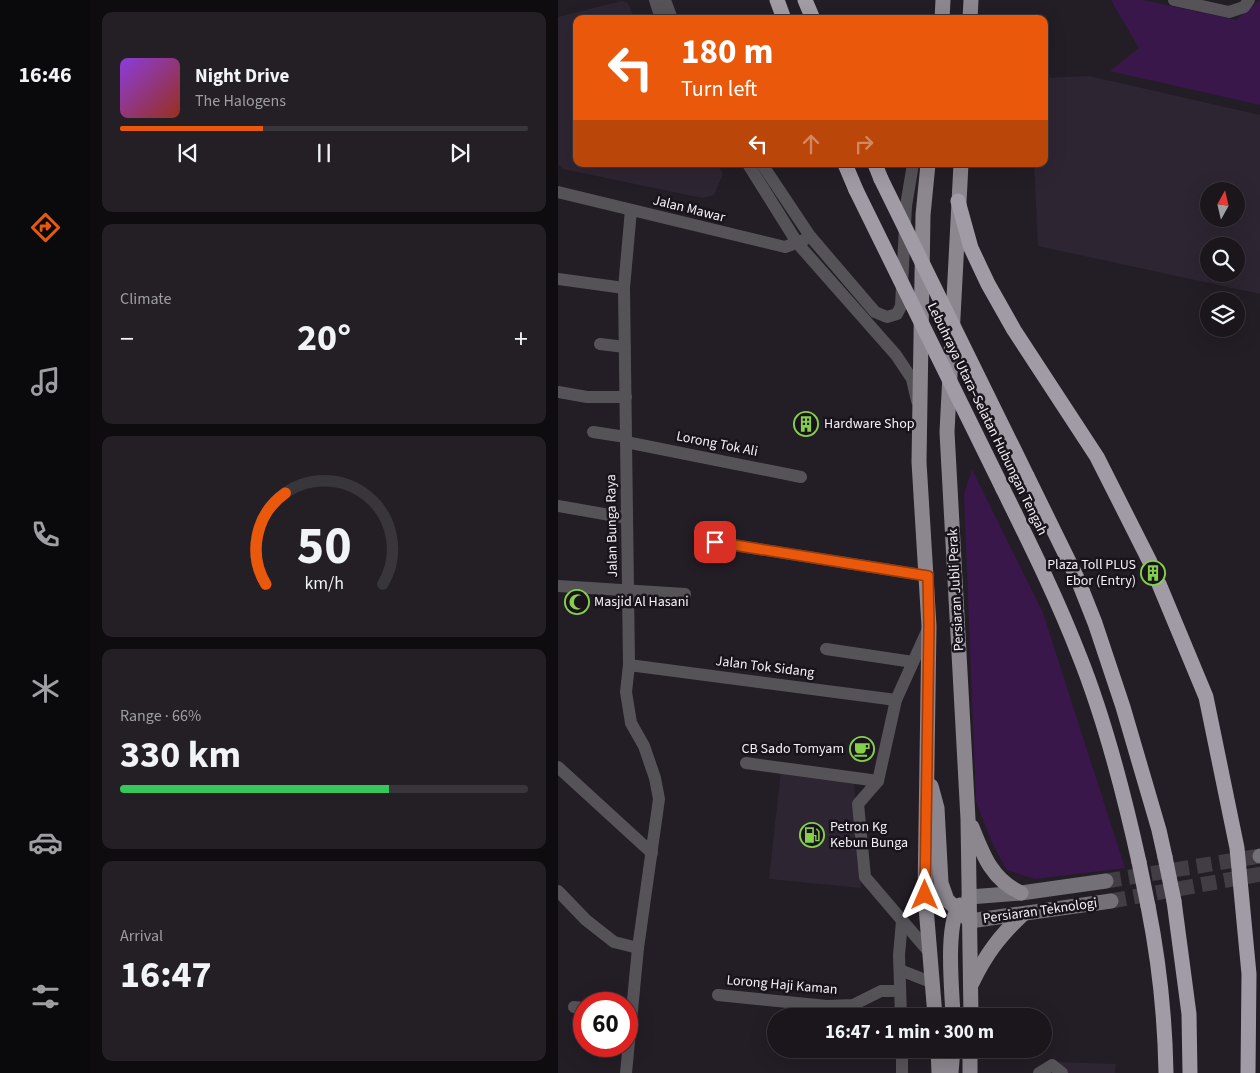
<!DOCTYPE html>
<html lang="en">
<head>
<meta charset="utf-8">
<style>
	:root { --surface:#1a161c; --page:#231f25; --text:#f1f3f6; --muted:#9f9fa3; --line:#38353b; --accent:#ea580c }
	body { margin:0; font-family:"Source Sans 3",sans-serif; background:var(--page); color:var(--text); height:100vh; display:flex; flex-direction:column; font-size:19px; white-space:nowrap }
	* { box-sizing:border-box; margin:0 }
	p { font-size:16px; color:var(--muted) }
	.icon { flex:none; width:28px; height:28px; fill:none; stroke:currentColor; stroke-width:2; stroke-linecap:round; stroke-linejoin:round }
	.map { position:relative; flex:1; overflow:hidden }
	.panel { display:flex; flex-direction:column; gap:12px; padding:12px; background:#0e0c0f; width:468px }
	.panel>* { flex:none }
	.guide { position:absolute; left:15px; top:15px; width:475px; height:152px; border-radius:10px; box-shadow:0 5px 20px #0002,0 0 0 1px var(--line); background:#ea580c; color:#fff; overflow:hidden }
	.needle { width:32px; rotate:8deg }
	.controls { position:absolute; left:642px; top:182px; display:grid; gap:10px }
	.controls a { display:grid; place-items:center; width:45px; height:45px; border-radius:50%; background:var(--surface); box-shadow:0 5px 20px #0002,0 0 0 1px var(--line); font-size:25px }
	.speed { position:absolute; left:15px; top:992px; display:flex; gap:10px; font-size:25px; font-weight:700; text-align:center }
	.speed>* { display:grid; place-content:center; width:65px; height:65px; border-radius:50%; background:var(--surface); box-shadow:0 5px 20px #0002,0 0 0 1px var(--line); line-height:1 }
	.speed .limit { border:8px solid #d22; background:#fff; color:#111 }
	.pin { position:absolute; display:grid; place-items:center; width:42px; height:42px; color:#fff; margin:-21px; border-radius:10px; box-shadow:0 2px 8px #0006 }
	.me { position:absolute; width:55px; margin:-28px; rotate:0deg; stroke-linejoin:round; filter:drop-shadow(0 0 4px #0008) }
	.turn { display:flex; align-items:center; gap:18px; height:105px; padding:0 25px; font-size:22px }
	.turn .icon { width:65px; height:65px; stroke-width:2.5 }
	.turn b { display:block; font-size:35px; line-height:42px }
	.lanes { display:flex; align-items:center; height:48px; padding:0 25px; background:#0003; justify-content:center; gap:25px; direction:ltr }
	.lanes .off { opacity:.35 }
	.big { font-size:38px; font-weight:700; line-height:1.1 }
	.panel .card { flex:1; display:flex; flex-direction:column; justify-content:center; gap:8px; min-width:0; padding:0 18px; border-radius:10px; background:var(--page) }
	.panel .dial { align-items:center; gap:0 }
	.dial svg { height:130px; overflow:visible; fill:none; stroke:var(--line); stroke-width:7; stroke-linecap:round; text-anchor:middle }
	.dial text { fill:var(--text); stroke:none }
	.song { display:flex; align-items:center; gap:15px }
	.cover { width:60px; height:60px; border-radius:8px; background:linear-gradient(135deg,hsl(270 70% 55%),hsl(10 70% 35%)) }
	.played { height:5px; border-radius:2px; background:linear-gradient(90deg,var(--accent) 35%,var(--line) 35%) }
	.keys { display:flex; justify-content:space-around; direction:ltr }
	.heat { display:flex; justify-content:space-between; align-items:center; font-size:28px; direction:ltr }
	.charge { height:8px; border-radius:4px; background:linear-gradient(90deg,#34c759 66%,var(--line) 0) }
	.trip { position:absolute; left:209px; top:1008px; width:285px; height:50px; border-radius:25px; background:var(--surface); box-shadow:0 5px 20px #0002,0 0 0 1px var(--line); font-weight:700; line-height:50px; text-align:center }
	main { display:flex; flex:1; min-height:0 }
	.tabs { display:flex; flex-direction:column; width:90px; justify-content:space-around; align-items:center; background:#0a090b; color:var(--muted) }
	.tabs .icon { width:35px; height:35px }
	.tabs .on { color:var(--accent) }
	.tabs b { font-size:22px; color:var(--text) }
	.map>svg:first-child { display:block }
</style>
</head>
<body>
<main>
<nav class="tabs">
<b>16:46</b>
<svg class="icon on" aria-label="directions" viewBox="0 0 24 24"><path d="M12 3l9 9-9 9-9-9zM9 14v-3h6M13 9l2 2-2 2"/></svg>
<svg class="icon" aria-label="music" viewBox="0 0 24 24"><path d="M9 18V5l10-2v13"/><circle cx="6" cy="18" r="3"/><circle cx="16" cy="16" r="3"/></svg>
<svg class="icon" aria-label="phone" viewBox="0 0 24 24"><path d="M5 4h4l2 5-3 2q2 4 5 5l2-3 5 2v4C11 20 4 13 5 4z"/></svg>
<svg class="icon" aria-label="climate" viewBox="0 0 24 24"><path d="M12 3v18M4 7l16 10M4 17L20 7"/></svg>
<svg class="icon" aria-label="car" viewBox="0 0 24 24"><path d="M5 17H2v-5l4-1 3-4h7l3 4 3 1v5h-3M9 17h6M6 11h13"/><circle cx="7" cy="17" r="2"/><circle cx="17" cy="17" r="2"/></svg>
<svg class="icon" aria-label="filters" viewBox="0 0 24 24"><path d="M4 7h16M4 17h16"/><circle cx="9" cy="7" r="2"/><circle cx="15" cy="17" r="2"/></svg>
</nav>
<section class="panel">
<div class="card">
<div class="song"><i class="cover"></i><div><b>Night Drive</b><p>The Halogens</p></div></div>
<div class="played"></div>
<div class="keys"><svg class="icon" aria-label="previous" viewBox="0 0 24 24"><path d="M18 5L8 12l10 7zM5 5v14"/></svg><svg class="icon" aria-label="pause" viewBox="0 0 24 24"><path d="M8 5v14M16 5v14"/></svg><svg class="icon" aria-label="next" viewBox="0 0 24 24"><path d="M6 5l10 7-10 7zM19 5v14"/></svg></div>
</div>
<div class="card"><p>Climate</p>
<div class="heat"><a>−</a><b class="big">20°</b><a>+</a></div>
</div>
<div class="card dial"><svg viewBox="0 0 100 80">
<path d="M14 69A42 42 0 1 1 86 69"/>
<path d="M14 69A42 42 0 0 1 26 13" stroke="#ea580c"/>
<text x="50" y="56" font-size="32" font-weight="700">50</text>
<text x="50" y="72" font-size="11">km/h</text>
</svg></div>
<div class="card"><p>Range · 66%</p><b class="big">330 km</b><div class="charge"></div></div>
<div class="card"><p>Arrival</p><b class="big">16:47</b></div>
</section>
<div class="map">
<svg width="703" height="1073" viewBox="0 0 703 1073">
	<rect width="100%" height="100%" fill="#231d26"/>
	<g fill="#2e2532" fill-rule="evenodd">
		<path d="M 64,1 L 70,3 L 76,19 L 19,19 L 19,164 L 159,164 L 165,174 L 156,195 L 144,198 L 5,169 L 0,164 L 0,17 Z"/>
		<path d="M 531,76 L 702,115 L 702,294 L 480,246 L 476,164 L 486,164 L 486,78 ZM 651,191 L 679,191 L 679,219 L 651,219 ZM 651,246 L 679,246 L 679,274 L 651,274 Z"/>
		<path d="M 223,770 L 296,780 L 303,888 L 211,879 Z"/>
		<path d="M 498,1062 L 558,1064 L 557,1073 L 498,1073 Z"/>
	</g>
	<g fill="#3a174a">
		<path d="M 553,0 L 585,0 L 678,20 L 702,0 L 702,105 L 552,71 L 581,48 Z"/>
		<path d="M 414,469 L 485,613 L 567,868 L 477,879 L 449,870 L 434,843 L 418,801 L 406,494 Z"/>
	</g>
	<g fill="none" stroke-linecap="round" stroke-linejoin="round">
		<g stroke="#423d45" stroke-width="15" stroke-dasharray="15 8" stroke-linecap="butt">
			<path d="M 548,881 L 702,856"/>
			<path d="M 553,901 L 703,874"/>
		</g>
		<path stroke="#423d45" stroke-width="15" stroke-dasharray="15 8" stroke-linecap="butt" d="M 592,562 L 601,584"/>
		<g stroke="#565358" stroke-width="12">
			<path d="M 97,0 L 103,19"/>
			<path d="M 107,0 L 114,19"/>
			<path d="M 616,0 L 671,12 L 686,7 L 691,0"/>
			<path d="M 190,164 L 240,244 L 338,355 L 354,379 L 359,401"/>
			<path d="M 204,164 L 252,236 L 317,312 L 329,317 L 339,314 L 343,306 L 348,206 L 355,164"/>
			<path d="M 0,192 L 227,247 L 246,240"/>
			<path d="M 0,279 L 66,288"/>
			<path d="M 42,344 L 67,347"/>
			<path d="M 0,392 L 29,397 L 68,397"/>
			<path d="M 35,432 L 68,437"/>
			<path d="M 68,442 L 243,477"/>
			<path d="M 0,506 L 69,518"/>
			<path d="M 157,542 L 370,576"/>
			<path d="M 0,586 L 127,594"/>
			<path d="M 370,629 L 338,700 L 320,781 L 300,804 L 307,877 L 372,953"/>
			<path d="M 268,649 L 355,662"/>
			<path d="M 71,665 L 338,700"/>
			<path d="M 188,763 L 320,781"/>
			<path d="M 0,767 L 94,853"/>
			<path d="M 0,891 L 28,920 L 56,942 L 80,948"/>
			<path d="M 342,970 L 375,983"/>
			<path d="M 160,995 L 269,1006 L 295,1005 L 323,991 L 342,991"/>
			<path d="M 16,1007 L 26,1008"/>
			<path d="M 343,1016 L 341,955 L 344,921"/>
			<path d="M 344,1049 L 344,1073"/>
			<path d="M 344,1050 L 380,1052"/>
			<path d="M 68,1073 L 80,948 L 101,799 L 97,778 L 86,746 L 73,723 L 68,692 L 71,665 L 66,288 L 73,210"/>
			<path d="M 481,1073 L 494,1065 L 504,1073"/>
		</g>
		<g stroke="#747077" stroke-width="15">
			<path d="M 702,856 L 703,856"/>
			<path d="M 411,897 L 463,893 L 548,881"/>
			<path d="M 412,921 L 553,901"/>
		</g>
		<g stroke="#8c868f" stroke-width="15">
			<path d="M 384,19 L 385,0"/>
			<path d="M 412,19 L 413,0"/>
			<path d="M 370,164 L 365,215 L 361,462 L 371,626 L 367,895 L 377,1016"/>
			<path d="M 403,164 L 389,432 L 410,819 L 413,1016"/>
			<path d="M 373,786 L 379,808 L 383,883 L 389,900 L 412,921"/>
			<path d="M 414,827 C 425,855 434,880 463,893"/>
			<path d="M 414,983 C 428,954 441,937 464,915"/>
			<path d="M 395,1016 C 394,990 387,924 402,905"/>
			<path d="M 380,1049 L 381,1073"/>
			<path d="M 393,1073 L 395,1049"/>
			<path d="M 412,1073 L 412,1049"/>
		</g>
		<g stroke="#a19ba5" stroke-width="15">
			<path d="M 219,0 L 226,19"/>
			<path d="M 247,0 L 255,19"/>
			<path d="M 287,164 L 298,190"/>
			<path d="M 317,164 L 323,179"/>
			<path d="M 400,201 L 413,248 L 430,284 L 456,330 L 539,457 L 592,562"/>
			<path d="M 469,476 L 520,580 L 537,623 L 565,707 L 601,830 L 607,857"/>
			<path d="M 445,489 C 472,544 499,598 521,655 C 547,720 566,794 581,862"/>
			<path d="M 601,584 L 648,697 L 679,848 L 691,974 L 690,1073"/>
			<path d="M 616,901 L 631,1014 L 632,1073"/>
			<path d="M 590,906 C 601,961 607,1017 608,1073"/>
		</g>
		<g stroke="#a19ba5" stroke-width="15">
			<path d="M 323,179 L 469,476"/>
			<path d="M 298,190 L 445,489"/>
			<path d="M 607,857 L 616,901"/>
			<path d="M 581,862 L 590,906"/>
		</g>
	</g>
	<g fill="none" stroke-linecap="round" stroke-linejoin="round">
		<defs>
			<path id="route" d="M 157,542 L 370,576 L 371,626 L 367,895"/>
		</defs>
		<use href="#route" stroke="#983908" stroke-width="12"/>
		<use href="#route" stroke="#ea580c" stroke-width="9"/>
	</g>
	<defs>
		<symbol id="building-ring" viewBox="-11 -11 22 22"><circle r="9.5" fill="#19141c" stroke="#86cf4b" stroke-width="1.5"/><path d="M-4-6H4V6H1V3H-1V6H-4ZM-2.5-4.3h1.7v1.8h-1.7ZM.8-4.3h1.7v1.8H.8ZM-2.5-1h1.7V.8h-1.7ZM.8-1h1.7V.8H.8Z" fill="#86cf4b"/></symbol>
		<symbol id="mosque-ring" viewBox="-11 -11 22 22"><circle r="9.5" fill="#19141c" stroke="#86cf4b" stroke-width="1.5"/><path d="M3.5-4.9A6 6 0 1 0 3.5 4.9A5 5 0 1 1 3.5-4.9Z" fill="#86cf4b"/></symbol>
		<symbol id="cafe-ring" viewBox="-11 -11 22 22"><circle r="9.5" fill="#19141c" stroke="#86cf4b" stroke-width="1.5"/><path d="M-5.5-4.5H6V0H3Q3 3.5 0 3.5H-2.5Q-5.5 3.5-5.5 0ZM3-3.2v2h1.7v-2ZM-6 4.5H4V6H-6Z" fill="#86cf4b"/></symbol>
		<symbol id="fuel-ring" viewBox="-11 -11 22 22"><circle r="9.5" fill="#19141c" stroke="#86cf4b" stroke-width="1.5"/><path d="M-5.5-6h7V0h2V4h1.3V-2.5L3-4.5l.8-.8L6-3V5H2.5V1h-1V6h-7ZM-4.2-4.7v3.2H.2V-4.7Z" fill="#86cf4b"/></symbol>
	</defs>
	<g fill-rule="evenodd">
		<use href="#building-ring" x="234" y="410" width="28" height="28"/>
		<use href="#building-ring" x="581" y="559" width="28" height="28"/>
		<use href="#mosque-ring" x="5" y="588" width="28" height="28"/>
		<use href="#cafe-ring" x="290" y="735" width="28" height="28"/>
		<use href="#fuel-ring" x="240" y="821" width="28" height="28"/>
	</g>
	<g text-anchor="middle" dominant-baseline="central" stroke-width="5" stroke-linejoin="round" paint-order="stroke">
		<g font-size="14" fill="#f4f0f6" stroke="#19141c">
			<text transform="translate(131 209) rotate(14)">Jalan Mawar</text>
			<text transform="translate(429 419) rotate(64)">Lebuhraya Utara–Selatan Hubungan Tengah</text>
			<text transform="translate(159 444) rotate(11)">Lorong Tok Ali</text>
			<text transform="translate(54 526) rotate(-91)">Jalan Bunga Raya</text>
			<text transform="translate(398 590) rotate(-93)">Persiaran Jubli Perak</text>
			<text transform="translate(207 667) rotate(7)">Jalan Tok Sidang</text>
			<text transform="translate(482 911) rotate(-8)">Persiaran Teknologi</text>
			<text transform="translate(224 985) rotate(5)">Lorong Haji Kaman</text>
		</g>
		<g font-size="14" fill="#f4f0f6" stroke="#19141c" text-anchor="start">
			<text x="266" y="424">Hardware Shop</text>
			<text x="578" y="565" text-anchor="end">Plaza Toll PLUS<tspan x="578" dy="16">Ebor (Entry)</tspan></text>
			<text x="36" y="602">Masjid Al Hasani</text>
			<text x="286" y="749" text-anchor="end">CB Sado Tomyam</text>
			<text x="272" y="827">Petron Kg<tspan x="272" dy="16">Kebun Bunga</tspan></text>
		</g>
	</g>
</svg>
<div class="controls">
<a><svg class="needle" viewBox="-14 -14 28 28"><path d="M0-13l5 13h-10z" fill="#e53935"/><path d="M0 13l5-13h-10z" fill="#9f9fa3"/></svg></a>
<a><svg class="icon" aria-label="search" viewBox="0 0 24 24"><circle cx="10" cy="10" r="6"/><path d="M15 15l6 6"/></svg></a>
<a><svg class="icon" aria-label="layers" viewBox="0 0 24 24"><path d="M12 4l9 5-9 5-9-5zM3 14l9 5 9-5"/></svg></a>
</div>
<div class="speed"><div class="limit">60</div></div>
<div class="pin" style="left:157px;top:542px;background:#d93025"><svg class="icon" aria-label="arrive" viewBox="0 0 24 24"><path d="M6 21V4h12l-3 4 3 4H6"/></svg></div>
<svg class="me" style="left:367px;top:895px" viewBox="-20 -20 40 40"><path d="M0-17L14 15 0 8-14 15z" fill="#ea580c" stroke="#fff" stroke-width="4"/></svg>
<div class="trip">16:47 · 1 min · 300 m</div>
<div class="guide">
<div class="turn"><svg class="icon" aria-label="left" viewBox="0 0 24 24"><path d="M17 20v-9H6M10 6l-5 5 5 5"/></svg><div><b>180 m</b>Turn left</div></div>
<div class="lanes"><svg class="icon" aria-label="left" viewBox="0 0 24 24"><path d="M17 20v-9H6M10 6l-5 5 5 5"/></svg><svg class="icon off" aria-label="ahead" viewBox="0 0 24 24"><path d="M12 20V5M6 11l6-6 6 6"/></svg><svg class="icon off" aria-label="right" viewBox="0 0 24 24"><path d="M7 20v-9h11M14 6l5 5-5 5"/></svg></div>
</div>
</div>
</main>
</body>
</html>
